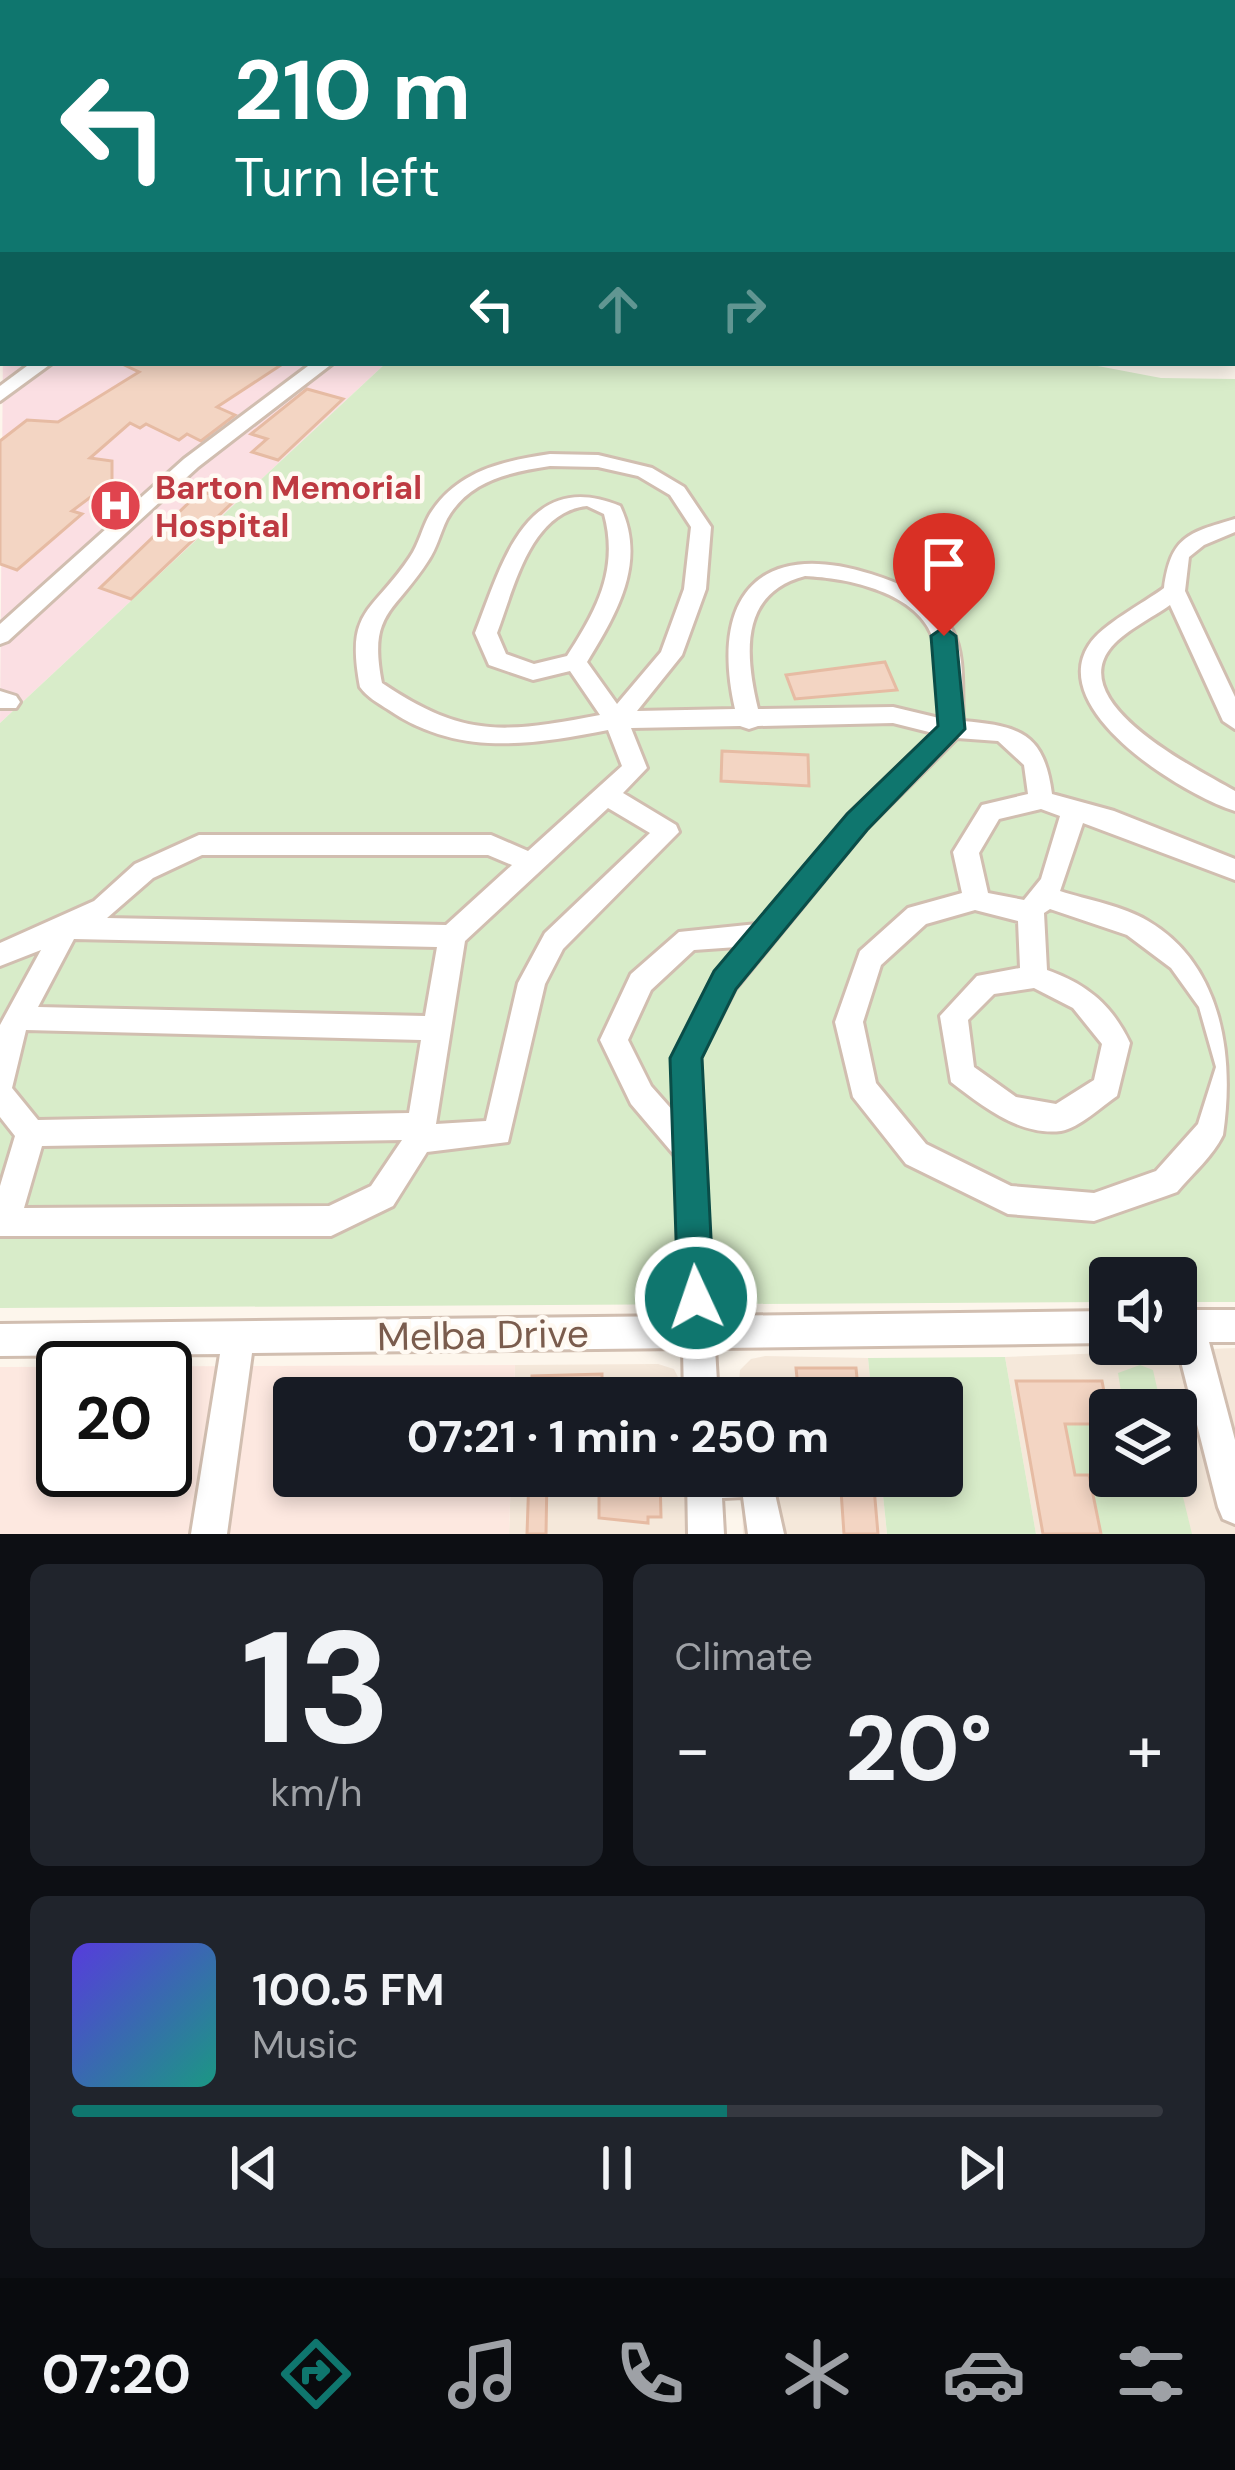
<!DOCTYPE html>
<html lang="en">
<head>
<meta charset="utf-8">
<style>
	:root { --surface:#171b24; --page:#20242c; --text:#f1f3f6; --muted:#9ea1a6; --line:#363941; --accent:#0f766e }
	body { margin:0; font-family:"DM Sans",sans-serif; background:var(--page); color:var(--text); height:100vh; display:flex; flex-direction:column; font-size:45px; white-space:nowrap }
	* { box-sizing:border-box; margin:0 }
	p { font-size:39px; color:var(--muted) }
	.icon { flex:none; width:66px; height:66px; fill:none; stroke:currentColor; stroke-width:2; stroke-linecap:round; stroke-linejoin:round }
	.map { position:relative; height:1534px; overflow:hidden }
	.side { display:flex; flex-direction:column; gap:30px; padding:30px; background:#0d0f14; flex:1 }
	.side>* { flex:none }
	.guide { position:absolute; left:0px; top:0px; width:1236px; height:366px; box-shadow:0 6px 18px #0003; background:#0f766e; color:#fff; overflow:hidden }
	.controls { position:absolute; left:1089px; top:1257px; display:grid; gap:24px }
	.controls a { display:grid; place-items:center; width:108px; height:108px; border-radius:12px; background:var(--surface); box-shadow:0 6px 18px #0003; font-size:60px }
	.speed { position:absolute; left:36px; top:1341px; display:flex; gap:24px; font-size:60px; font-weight:700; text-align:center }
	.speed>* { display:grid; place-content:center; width:156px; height:156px; border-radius:50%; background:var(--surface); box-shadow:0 6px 18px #0003; line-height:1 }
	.speed .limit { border:6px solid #111; border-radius:18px; background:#fff; color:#111 }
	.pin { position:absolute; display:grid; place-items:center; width:102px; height:102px; color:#fff; margin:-123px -51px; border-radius:50% 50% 50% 0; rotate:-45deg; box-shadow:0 0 12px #0007 }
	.pin .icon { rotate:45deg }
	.me { position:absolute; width:132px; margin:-66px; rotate:357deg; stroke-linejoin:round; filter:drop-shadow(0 0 9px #0008) }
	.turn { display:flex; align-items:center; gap:42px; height:252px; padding:0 36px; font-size:54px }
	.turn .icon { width:156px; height:156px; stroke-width:2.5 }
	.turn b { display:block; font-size:84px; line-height:102px }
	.lanes { display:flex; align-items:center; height:114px; padding:0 36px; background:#0003; justify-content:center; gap:60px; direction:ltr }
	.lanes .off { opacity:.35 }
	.big { font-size:90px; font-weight:700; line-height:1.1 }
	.side .card { flex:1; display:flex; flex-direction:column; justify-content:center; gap:18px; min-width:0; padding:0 42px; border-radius:18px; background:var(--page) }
	.side .dial { align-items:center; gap:0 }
	.dial b { font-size:156px; line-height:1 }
	.song { display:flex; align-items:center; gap:36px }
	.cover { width:144px; height:144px; border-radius:18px; background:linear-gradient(135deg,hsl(250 70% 55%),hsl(170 70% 35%)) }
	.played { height:12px; border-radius:6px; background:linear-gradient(90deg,var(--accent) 60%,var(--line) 60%) }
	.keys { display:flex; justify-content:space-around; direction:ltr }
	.heat { display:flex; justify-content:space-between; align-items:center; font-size:66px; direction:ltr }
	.side .tiles { flex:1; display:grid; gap:30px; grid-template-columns:1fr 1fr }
	.card:last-child { grid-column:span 2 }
	.trip { position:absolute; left:273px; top:1377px; width:690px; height:120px; border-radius:12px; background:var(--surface); box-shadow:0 6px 18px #0003; font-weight:700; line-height:120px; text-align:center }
	.menu { display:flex; height:192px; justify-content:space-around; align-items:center; background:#090b0e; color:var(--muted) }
	.menu .icon { width:84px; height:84px }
	.menu .current { color:var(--accent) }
	.menu b { font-size:54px; color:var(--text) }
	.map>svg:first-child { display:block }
</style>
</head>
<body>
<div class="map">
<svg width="1235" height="1534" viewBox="0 0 1235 1534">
	<rect width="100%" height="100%" fill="#fdf6ec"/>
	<g fill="#f5e8da" fill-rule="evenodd">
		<path d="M 1235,1348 L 1235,1534 L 1036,1534 L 1005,1357 ZM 1110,1410 L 1176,1410 L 1176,1476 L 1110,1476 Z"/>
		<path d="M 765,1356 L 868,1358 L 872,1398 L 738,1398 L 740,1370 L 751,1359 Z"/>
		<path d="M 658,1364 L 674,1369 L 688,1398 L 514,1398 L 515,1365 Z"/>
		<path d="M 511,1476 L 690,1476 L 691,1534 L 509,1534 Z"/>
		<path d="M 741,1476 L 881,1476 L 887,1534 L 743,1534 Z"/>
	</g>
	<path fill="#fde8e0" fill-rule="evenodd" d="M 515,1365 L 514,1398 L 294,1398 L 294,1476 L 511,1476 L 509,1534 L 0,1534 L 0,1367 ZM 63,1368 L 165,1368 L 165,1470 L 63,1470 Z"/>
	<path fill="#fbdfe3" d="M 3,345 L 3,363 L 386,363 L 0,723 Z"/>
	<g fill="#d8ecc9">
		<path d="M 0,0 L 787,0 L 792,3 L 3,3 L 3,32 Z"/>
		<path d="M 386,363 L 1082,363 L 1161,378 L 1235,379 L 1235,1302 L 1176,1302 L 1176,1278 L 1110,1278 L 1110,1302 L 0,1308 L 0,723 Z"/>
		<path d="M 1005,1357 L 1036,1534 L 887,1534 L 881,1476 L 942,1476 L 942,1398 L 872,1398 L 868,1358 Z"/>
		<path d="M 1140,1365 L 1153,1370 L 1162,1410 L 1124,1410 L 1118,1373 Z"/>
		<path d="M 1065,1424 L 1110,1424 L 1110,1476 L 1176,1476 L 1176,1468 L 1192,1534 L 1101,1534 L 1089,1475 L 1075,1475 Z"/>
	</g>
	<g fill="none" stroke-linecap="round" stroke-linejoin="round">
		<path fill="#bfe3e8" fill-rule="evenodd" d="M 879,0 L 905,0 L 907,3 L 881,3 Z"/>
	</g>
	<g fill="#f3d5c3" stroke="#e6bba3" stroke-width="3">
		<path d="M 120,363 L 284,363 L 217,407 L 235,415 L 201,441 L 187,434 L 179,440 L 146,424 L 140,428 L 130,423 L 90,458 L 112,461 L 112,481 L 72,511 L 82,514 L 17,570 L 0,564 L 0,441 L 27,420 L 58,422 L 139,372 Z"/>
		<path d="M 307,389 L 343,399 L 278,460 L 252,452 L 267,439 L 251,434 Z"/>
		<path d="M 201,491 L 233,502 L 131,599 L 100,588 Z"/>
		<path d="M 885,662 L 897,690 L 795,699 L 786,675 Z"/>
		<path d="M 722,751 L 808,755 L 809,786 L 721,781 Z"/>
		<path d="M 796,1368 L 856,1368 L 859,1398 L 799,1398 Z"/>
		<path d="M 602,1374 L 602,1398 L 531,1398 L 532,1376 Z"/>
		<path d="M 1016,1381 L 1102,1381 L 1110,1424 L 1065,1424 L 1075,1475 L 1089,1475 L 1101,1534 L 1043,1534 Z"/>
		<path d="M 529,1476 L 547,1476 L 546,1534 L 527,1534 Z"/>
		<path d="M 599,1476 L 660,1476 L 661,1517 L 648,1517 L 648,1523 L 599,1518 Z"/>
		<path d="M 840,1476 L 873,1476 L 878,1534 L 844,1534 Z"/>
	</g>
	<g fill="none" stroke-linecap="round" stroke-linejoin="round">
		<defs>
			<g id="minor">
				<path d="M 0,84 L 3,85 L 3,93 L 0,92 Z"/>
				<path d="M 3,237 L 3,248 L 0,249 L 0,238 Z"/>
				<path d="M 0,331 L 3,331 L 0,343 Z"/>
				<path d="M 31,363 L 52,363 L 0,401 L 0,386 Z"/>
				<path d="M 312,363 L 333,363 L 198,467 L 8,641 L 0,644 L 0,624 L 184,459 Z"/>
				<path d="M 550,454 L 598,455 L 652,468 L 684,487 L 711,527 L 706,589 L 682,655 L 637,711 L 735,709 C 710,599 757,538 871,574 C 903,584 936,599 952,630 C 966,657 961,692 963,721 C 1020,726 1044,733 1052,794 L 1114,811 L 1235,859 L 1235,880 L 1083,823 L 1060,891 C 1088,900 1123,906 1148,921 C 1221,964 1235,1054 1223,1135 C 1213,1156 1192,1174 1177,1192 L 1166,1196 L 1094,1221 L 1008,1214 L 906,1164 L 853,1097 L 835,1022 L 860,951 L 908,908 L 962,893 L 953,852 L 982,805 L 1028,794 L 1024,765 L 998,741 L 957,738 L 866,829 L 735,989 L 700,1058 L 713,1316 L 1110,1311 L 1110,1343 L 715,1348 L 718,1398 L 684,1398 L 683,1348 L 252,1353 L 227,1534 L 191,1534 L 220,1354 L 0,1356 L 0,1324 L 681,1316 L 676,1157 L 631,1104 L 600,1040 L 631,974 L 679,932 L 757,924 L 848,815 L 933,733 L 893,723 L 758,726 L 749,729 L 740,726 L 631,728 L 647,768 L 623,793 L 676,825 L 679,832 L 563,949 L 545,984 L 508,1142 L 427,1152 L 393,1206 L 331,1236 L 0,1236 L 0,1186 L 15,1136 L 0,1117 L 0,1025 L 41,950 L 0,966 L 0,943 L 94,901 L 135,864 L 199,835 L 491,835 L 528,851 L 622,766 L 608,730 C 531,745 458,757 389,710 C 378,703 367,697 360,687 C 345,608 372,614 410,557 C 419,544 422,528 430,514 C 457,471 502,461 550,454 ZM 550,466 L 598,467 L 638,476 L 670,495 L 691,527 L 684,589 L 661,652 L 617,704 L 587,662 C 617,613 647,562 620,506 C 526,467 502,564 475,633 L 489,665 L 533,680 L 570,671 L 600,715 C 505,733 465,739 382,683 C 368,612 394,614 428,561 C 437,548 440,533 447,519 C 468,481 510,472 550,466 ZM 587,506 L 604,514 C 619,569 597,610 567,656 L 534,664 L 506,654 L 497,633 C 514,588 530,512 587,506 ZM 805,576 C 847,578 920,592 934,641 C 941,665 939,693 939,718 L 893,707 L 758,709 C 745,655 739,593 805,576 ZM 608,808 L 650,833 L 545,933 L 518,983 L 486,1121 L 436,1124 L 465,941 ZM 1041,809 L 1060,816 L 1041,879 L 1024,900 L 988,893 L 979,853 L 999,819 ZM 202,855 L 488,855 L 512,865 L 446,925 L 107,918 L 153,878 ZM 1050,909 L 1127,935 L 1171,968 L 1199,1007 L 1216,1067 L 1198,1124 L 1156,1171 L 1094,1193 L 1011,1186 L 926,1144 L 876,1083 L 863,1022 L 881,965 L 926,924 L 975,910 L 1018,921 L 1020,968 L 977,976 L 940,1016 L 951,1082 C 981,1105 1019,1136 1061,1131 C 1079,1128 1102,1106 1117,1096 L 1130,1043 C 1112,1005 1087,984 1047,970 L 1044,913 ZM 74,939 L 437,947 L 425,1016 L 38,1007 ZM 737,947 L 715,973 L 672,1058 L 674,1112 L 651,1086 L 628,1040 L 651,990 L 694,950 ZM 1034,988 L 1073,1008 L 1102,1044 L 1094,1080 L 1056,1104 L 1016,1097 L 974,1067 L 968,1020 L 994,994 ZM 26,1030 L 421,1040 L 409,1113 L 38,1120 L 12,1088 ZM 402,1140 L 371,1186 L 329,1206 L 24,1208 L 42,1146 Z"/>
				<path d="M 1235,519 L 1235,532 L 1204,545 L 1189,557 L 1185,591 L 1235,697 L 1235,729 L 1223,721 L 1170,605 C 1152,618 1122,632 1109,650 C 1068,706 1199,770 1235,791 L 1235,811 C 1184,795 1046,711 1089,645 C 1101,625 1144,603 1164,588 C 1171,537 1187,533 1235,519 Z"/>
				<path d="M 0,691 L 16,696 L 20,702 L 16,708 L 0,708 Z"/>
				<path d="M 1177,1310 L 1235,1310 L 1235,1342 L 1209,1342 L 1235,1440 L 1235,1524 L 1223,1519 L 1218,1507 L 1176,1342 Z"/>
				<path d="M 687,1476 L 771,1476 L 784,1534 L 748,1534 L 743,1497 L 722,1498 L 724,1534 L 688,1534 Z"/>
			</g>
		</defs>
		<use href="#minor" stroke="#d1beb0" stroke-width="6"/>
		<use href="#minor" fill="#fff" fill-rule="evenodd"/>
	</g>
	<path fill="#0f766e" stroke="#0a4d48" stroke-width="3" d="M 944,627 L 956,636 L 965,729 L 867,830 L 736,989 L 702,1058 L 714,1298 L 709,1311 L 696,1316 L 684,1311 L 678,1298 L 670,1058 L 714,971 L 847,814 L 938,726 L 931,636 Z"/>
	<defs>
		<symbol id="hospital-disc" viewBox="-11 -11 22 22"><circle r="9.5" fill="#e0444e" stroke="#fffaf3"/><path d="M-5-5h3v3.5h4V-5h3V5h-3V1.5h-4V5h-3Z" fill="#fff"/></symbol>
	</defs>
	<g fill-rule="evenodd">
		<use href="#hospital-disc" x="86" y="476" width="59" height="59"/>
	</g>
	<g text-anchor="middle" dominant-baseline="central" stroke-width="9" stroke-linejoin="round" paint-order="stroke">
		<g font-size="33" font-weight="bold" fill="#be3a42" stroke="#fffaf3" text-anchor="start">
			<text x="155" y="487">Barton Memorial<tspan x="155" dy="38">Hospital</tspan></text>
		</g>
		<g font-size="39" fill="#7a5c4d" stroke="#fffaf3">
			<text transform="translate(483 1335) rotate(-1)">Melba Drive</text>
		</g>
	</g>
</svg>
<div class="controls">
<a><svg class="icon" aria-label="sound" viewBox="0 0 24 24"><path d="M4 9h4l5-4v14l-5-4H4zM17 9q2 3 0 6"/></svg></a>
<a><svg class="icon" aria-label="layers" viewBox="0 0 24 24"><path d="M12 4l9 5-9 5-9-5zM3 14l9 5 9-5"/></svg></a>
</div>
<div class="speed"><div class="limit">20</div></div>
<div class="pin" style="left:944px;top:636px;background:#d93025"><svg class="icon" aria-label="arrive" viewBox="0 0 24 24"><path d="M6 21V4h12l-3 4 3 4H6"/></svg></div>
<svg class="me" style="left:696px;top:1298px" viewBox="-20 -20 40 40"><circle r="17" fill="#0f766e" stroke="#fff" stroke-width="3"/><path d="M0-11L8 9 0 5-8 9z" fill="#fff"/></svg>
<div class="trip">07:21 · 1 min · 250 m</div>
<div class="guide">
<div class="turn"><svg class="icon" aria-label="left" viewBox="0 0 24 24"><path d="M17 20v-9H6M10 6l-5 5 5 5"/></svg><div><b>210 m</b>Turn left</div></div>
<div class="lanes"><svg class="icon" aria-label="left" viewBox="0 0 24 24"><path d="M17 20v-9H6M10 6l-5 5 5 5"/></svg><svg class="icon off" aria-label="ahead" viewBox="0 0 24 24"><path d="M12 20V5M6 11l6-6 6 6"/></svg><svg class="icon off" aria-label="right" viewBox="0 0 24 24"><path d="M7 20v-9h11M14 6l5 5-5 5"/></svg></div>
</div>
</div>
<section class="side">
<div class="tiles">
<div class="card dial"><b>13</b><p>km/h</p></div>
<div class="card"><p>Climate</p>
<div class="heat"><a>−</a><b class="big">20°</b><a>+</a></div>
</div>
<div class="card">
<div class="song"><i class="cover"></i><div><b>100.5 FM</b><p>Music</p></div></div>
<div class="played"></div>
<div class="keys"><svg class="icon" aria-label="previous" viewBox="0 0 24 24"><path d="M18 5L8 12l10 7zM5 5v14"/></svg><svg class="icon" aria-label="pause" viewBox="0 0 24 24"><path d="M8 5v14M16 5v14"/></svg><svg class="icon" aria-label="next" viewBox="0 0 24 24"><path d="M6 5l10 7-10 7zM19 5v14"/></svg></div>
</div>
</div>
</section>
<nav class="menu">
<b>07:20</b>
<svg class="icon current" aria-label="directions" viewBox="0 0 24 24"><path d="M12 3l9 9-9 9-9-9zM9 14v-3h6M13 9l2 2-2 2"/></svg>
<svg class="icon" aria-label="music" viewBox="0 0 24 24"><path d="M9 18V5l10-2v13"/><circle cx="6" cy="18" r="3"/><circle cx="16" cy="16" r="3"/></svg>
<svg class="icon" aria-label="phone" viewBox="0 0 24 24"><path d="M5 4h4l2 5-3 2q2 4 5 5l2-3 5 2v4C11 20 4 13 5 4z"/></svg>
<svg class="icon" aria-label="climate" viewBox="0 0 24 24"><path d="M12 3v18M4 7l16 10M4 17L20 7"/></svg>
<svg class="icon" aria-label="car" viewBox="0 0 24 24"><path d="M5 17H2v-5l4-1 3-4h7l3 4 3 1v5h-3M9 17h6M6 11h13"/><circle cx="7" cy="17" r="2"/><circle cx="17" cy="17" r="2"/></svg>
<svg class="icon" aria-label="filters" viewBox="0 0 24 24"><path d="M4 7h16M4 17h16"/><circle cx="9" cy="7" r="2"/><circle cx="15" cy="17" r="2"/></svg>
</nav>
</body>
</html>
